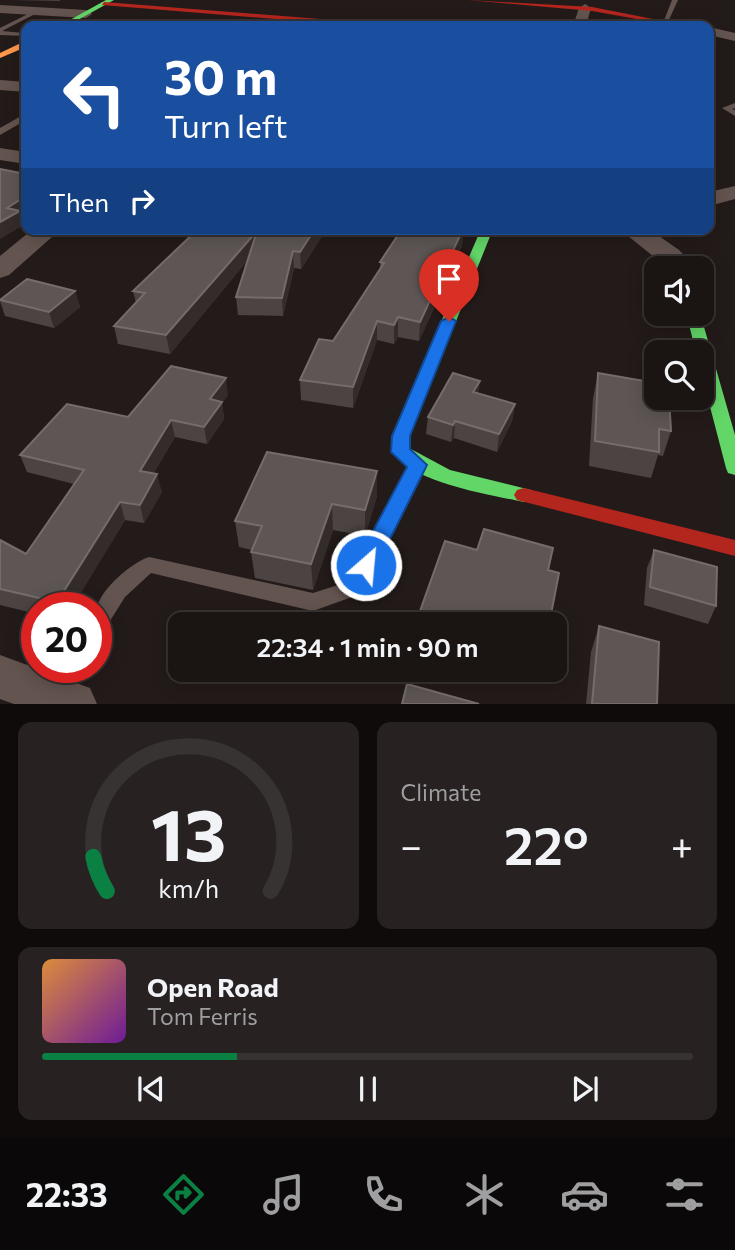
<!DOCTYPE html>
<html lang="en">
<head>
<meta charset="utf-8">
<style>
	:root { --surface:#1a1413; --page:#272121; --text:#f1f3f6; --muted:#9f9ea0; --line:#383333; --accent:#0b8043 }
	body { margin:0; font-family:Commissioner,sans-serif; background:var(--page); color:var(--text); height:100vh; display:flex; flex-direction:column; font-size:26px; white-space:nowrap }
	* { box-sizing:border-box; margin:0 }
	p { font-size:23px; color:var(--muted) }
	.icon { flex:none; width:38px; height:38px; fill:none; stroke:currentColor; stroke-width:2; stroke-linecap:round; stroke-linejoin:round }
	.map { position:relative; height:704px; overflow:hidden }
	.details { display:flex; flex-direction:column; gap:18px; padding:18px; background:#0e0b0a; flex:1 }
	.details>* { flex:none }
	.banner { position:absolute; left:21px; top:21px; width:693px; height:214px; border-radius:14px; box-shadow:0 4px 18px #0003,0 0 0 2px var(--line); background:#1a4fa0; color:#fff; overflow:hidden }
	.controls { position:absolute; left:644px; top:256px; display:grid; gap:14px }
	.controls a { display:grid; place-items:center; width:70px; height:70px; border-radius:14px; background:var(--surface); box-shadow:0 4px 18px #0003,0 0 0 2px var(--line); font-size:35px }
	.speed { position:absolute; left:21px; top:592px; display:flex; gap:14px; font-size:35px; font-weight:700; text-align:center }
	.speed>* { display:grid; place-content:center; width:91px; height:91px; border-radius:50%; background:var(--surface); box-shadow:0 4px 18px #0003,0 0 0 2px var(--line); line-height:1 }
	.speed .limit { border:10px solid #d22; background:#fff; color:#111 }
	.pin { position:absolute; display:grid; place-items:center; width:60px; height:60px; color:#fff; margin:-72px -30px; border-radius:50% 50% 50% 0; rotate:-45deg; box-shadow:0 0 7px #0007 }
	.pin .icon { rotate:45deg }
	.me { position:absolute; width:77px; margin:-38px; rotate:27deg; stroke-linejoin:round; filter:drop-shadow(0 0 5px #0008) }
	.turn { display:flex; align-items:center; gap:24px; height:147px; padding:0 28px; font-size:32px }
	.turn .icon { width:91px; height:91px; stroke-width:2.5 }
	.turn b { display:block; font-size:49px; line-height:60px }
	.then { display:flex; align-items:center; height:66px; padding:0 28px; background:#0003; gap:14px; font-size:26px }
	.big { font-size:52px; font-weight:600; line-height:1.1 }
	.details .widget { flex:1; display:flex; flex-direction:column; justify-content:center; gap:10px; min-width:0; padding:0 24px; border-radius:14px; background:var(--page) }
	.details .dial { align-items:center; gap:0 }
	.dial svg { height:182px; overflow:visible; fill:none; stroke:var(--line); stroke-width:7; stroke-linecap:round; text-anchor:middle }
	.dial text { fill:var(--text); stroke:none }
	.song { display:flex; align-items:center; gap:21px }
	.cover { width:84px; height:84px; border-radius:10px; background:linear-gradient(135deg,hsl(30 70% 55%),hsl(280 70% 35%)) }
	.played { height:7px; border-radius:4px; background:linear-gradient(90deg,var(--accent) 30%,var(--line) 30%) }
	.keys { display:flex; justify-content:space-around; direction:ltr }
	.heat { display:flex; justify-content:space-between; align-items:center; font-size:38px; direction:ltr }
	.details .tiles { flex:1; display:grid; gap:18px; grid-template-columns:1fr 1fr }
	.widget:last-child { grid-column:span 2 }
	.trip { position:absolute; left:168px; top:612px; width:399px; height:70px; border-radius:14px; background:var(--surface); box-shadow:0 4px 18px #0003,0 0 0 2px var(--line); font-weight:600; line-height:70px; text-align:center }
	.tabs { display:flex; height:112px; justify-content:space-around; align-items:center; background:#0a0808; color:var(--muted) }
	.tabs .icon { width:49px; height:49px }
	.tabs .current { color:var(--accent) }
	.tabs b { font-size:32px; color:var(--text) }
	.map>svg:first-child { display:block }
</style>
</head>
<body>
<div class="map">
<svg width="735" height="704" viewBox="0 0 735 704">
	<rect width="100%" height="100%" fill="#231b19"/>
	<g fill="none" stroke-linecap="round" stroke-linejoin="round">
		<g fill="#645450" fill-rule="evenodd">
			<path d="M 672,0 L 678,0 L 668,22 L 663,23 Z"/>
			<path d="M 36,10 L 41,11 L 2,31 L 24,33 L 26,36 L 0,35 L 0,28 Z"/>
			<path d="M 735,103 L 735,108 L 732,109 L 735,110 L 735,116 L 722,108 Z"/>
			<path d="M 23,115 L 26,115 L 26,120 L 0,135 L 0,128 Z"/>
			<path d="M 417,460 L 423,462 L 425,466 L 373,571 L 352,597 L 313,611 L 151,573 L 125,597 L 103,632 L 96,635 C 96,627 94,614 97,607 C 102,588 131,563 149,557 L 313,593 L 338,585 L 359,559 L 411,462 Z"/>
			<path d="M 60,667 L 83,667 L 65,700 L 57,704 L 49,700 L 46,693 Z"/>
		</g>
		<g fill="#645450" fill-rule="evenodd">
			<path d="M 585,4 L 591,8 L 586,26 L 573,26 L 579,8 Z"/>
			<path d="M 0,5 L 86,10 L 92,14 L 86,18 L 0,13 Z"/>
			<path d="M 709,27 L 735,33 L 735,41 L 709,35 Z"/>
			<path d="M 0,80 L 26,82 L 26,92 L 0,90 Z"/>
			<path d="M 0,148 L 26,152 L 26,164 L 0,160 Z"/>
			<path d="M 735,186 L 735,199 L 709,206 L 709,192 Z"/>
			<path d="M 33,229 L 61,229 L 9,275 L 0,278 L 0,256 Z"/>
			<path d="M 567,229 L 654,229 L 652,231 L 679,250 L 696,268 L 668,268 L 628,236 L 571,234 Z"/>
			<path d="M 0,655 L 90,688 L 97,704 L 14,704 L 0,699 Z"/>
		</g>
		<g fill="#63d668" fill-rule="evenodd">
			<path d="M 106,0 L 114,0 L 67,26 L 59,26 Z"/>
			<path d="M 481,229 L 493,229 L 410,436 L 409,448 L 450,470 L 531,490 L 534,495 L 531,500 L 524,502 C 490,495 410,482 391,451 L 392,436 Z"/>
			<path d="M 686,313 L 700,313 L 735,435 L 735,475 L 728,473 L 726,468 L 702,376 L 702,352 L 696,352 Z"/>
		</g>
		<path fill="#ff974d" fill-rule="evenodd" d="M 23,42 L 26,42 L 26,47 L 0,58 L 0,53 Z"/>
		<g fill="#b3261e" fill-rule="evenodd">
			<path d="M 467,0 L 592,7 L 689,26 L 676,26 L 592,11 Z"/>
			<path d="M 104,2 L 384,24 L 387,26 L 361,26 L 102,5 Z"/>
			<path d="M 524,488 L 735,540 L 735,556 L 517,500 L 514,495 L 517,490 Z"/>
		</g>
	</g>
	<g fill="#4c4443">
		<path d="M 14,0 L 61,0 L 59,1 Z"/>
		<path d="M 463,229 L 462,246 L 419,341 L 398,337 L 394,344 L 377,340 L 353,408 L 301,400 L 300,380 L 333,341 L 380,270 L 380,262 Z"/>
		<path d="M 326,230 L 301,269 L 294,268 L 283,316 L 238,315 L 236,297 L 247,261 L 170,354 L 118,344 L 114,326 L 136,303 L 133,291 Z"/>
		<path d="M 75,291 L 80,307 L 54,328 L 5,316 L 0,301 L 0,299 Z"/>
		<path d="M 598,373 L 671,431 L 663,456 L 658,455 L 651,478 L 589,466 L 593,398 Z"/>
		<path d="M 479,393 L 515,404 L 512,421 L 497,452 L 454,438 L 451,442 L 426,434 L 428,417 Z"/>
		<path d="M 228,395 L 222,403 L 224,419 L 207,444 L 175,437 L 153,474 L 162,492 L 144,523 L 125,520 L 72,607 L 37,607 L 37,614 L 0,605 L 0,540 L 26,554 L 74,484 L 27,472 L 20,455 L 128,417 Z"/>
		<path d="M 377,496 L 365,536 L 333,530 L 313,590 L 255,578 L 251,552 L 252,550 L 239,547 L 235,521 Z"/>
		<path d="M 654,550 L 716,606 L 708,624 L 644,605 L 647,568 Z"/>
		<path d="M 548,570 L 549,625 L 419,625 L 420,611 Z"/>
		<path d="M 599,626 L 657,704 L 586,704 L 591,652 Z"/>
		<path d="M 523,670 L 539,670 L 538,675 Z"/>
	</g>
	<g fill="#342c2b">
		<path d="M 26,196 L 26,212 L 21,216 L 24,225 L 0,239 L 0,222 L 7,208 Z"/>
		<path d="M 315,229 L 326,229 L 326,230 L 301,269 L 300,252 Z"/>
		<path d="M 463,229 L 462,246 L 419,341 L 420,322 Z"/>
		<path d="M 257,231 L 258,248 L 170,354 L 166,335 Z"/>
		<path d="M 293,251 L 294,268 L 283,316 L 282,298 Z"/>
		<path d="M 75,291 L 80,307 L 54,328 L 49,312 Z"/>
		<path d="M 398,317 L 398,337 L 394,344 L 394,325 Z"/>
		<path d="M 377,321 L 377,340 L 353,408 L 353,387 Z"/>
		<path d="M 226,378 L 228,395 L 222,403 L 224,419 L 207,444 L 204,427 L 210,399 Z"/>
		<path d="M 480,381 L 478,398 L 473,392 Z"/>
		<path d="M 515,404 L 512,421 L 497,452 L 499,434 Z"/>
		<path d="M 171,420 L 175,437 L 144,489 L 140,471 Z"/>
		<path d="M 455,421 L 454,438 L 451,442 L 453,425 Z"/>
		<path d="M 377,471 L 377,496 L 365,536 L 365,510 Z"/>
		<path d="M 157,474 L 162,492 L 144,523 L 140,505 Z"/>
		<path d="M 120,502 L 125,520 L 72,607 L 59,607 L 57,602 Z"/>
		<path d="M 332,504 L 333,530 L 313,590 L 311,564 Z"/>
	</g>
	<g fill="#5d5654" stroke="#756c6b" stroke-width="2">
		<path d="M 0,169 L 26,174 L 26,196 L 7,208 L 20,211 L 0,222 Z"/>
		<path d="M 198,229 L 315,229 L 300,252 L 293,251 L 282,298 L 236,297 L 257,231 L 166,335 L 114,326 L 145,293 L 133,291 Z"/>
		<path d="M 402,229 L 463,229 L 420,322 L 398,317 L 394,325 L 377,321 L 353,387 L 300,380 L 319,339 L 333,341 L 384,263 L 380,262 Z"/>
		<path d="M 27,279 L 75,291 L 49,312 L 0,300 Z"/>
		<path d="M 171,366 L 226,378 L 210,399 L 222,402 L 204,427 L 171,420 L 140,471 L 157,474 L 140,505 L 120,502 L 57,602 L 0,589 L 0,540 L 26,554 L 84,470 L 20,455 L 67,404 L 128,417 Z"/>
		<path d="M 453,373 L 480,381 L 473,392 L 515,404 L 499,434 L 455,421 L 453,425 L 428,417 Z"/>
		<path d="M 598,373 L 656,383 L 656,397 L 669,397 L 671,431 L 659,429 L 659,452 L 595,441 Z"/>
		<path d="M 267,452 L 377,471 L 365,510 L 332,504 L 311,564 L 251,552 L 262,526 L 235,521 Z"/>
		<path d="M 484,529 L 553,548 L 548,570 L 559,573 L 549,625 L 465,625 L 420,611 L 445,541 L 477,550 Z"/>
		<path d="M 654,550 L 717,567 L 716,606 L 650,587 Z"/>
		<path d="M 599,626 L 659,642 L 657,704 L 592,704 Z"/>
		<path d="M 407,684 L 479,704 L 402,704 Z"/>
	</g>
	<path fill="#1a73e8" stroke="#114b97" stroke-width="2" d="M 449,317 L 456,321 L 410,436 L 410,449 L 427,465 L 374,571 L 366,574 L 359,571 L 355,565 L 407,467 L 391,452 L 392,436 L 441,321 Z"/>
</svg>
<div class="controls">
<a><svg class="icon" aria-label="sound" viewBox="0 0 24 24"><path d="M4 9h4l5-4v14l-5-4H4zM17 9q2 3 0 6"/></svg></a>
<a><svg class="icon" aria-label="search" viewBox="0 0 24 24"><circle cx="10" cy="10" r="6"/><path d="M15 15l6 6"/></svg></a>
</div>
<div class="speed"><div class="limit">20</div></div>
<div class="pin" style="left:449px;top:321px;background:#d93025"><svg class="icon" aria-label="arrive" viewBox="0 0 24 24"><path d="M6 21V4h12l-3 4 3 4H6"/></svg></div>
<svg class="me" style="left:366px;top:565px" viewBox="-20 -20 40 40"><circle r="17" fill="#1a73e8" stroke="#fff" stroke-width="3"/><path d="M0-11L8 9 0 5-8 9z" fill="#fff"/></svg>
<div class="trip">22:34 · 1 min · 90 m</div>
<div class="banner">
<div class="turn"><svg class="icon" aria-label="left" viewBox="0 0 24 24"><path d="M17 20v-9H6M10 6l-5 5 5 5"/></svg><div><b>30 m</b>Turn left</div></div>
<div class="then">Then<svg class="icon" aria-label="right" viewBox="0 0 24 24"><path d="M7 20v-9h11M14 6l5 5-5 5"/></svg></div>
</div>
</div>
<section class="details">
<div class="tiles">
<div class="widget dial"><svg viewBox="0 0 100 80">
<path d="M14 69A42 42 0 1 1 86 69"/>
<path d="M14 69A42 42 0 0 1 8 54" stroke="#0b8043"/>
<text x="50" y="56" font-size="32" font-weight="700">13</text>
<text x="50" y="72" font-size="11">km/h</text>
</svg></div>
<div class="widget"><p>Climate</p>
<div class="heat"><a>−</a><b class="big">22°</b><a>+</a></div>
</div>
<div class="widget">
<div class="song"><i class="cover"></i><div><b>Open Road</b><p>Tom Ferris</p></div></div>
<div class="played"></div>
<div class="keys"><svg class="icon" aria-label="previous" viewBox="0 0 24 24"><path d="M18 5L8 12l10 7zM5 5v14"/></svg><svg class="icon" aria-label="pause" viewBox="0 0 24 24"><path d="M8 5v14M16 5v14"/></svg><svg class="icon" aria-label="next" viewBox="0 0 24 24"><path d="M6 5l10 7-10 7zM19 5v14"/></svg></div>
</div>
</div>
</section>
<nav class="tabs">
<b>22:33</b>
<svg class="icon current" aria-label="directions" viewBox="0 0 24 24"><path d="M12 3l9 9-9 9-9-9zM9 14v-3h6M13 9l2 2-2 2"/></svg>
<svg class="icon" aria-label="music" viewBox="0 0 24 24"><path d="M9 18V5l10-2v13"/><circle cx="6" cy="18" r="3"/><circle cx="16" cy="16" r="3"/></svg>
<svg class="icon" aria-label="phone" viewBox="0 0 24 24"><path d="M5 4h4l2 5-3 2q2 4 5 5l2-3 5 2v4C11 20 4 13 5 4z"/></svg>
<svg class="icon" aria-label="climate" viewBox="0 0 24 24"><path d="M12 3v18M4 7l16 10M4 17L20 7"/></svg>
<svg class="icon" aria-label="car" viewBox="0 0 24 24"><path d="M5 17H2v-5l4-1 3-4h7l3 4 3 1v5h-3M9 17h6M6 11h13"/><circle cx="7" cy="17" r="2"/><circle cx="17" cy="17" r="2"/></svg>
<svg class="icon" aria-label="filters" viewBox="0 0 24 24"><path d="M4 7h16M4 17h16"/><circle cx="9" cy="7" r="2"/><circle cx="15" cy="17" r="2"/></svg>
</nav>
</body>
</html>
